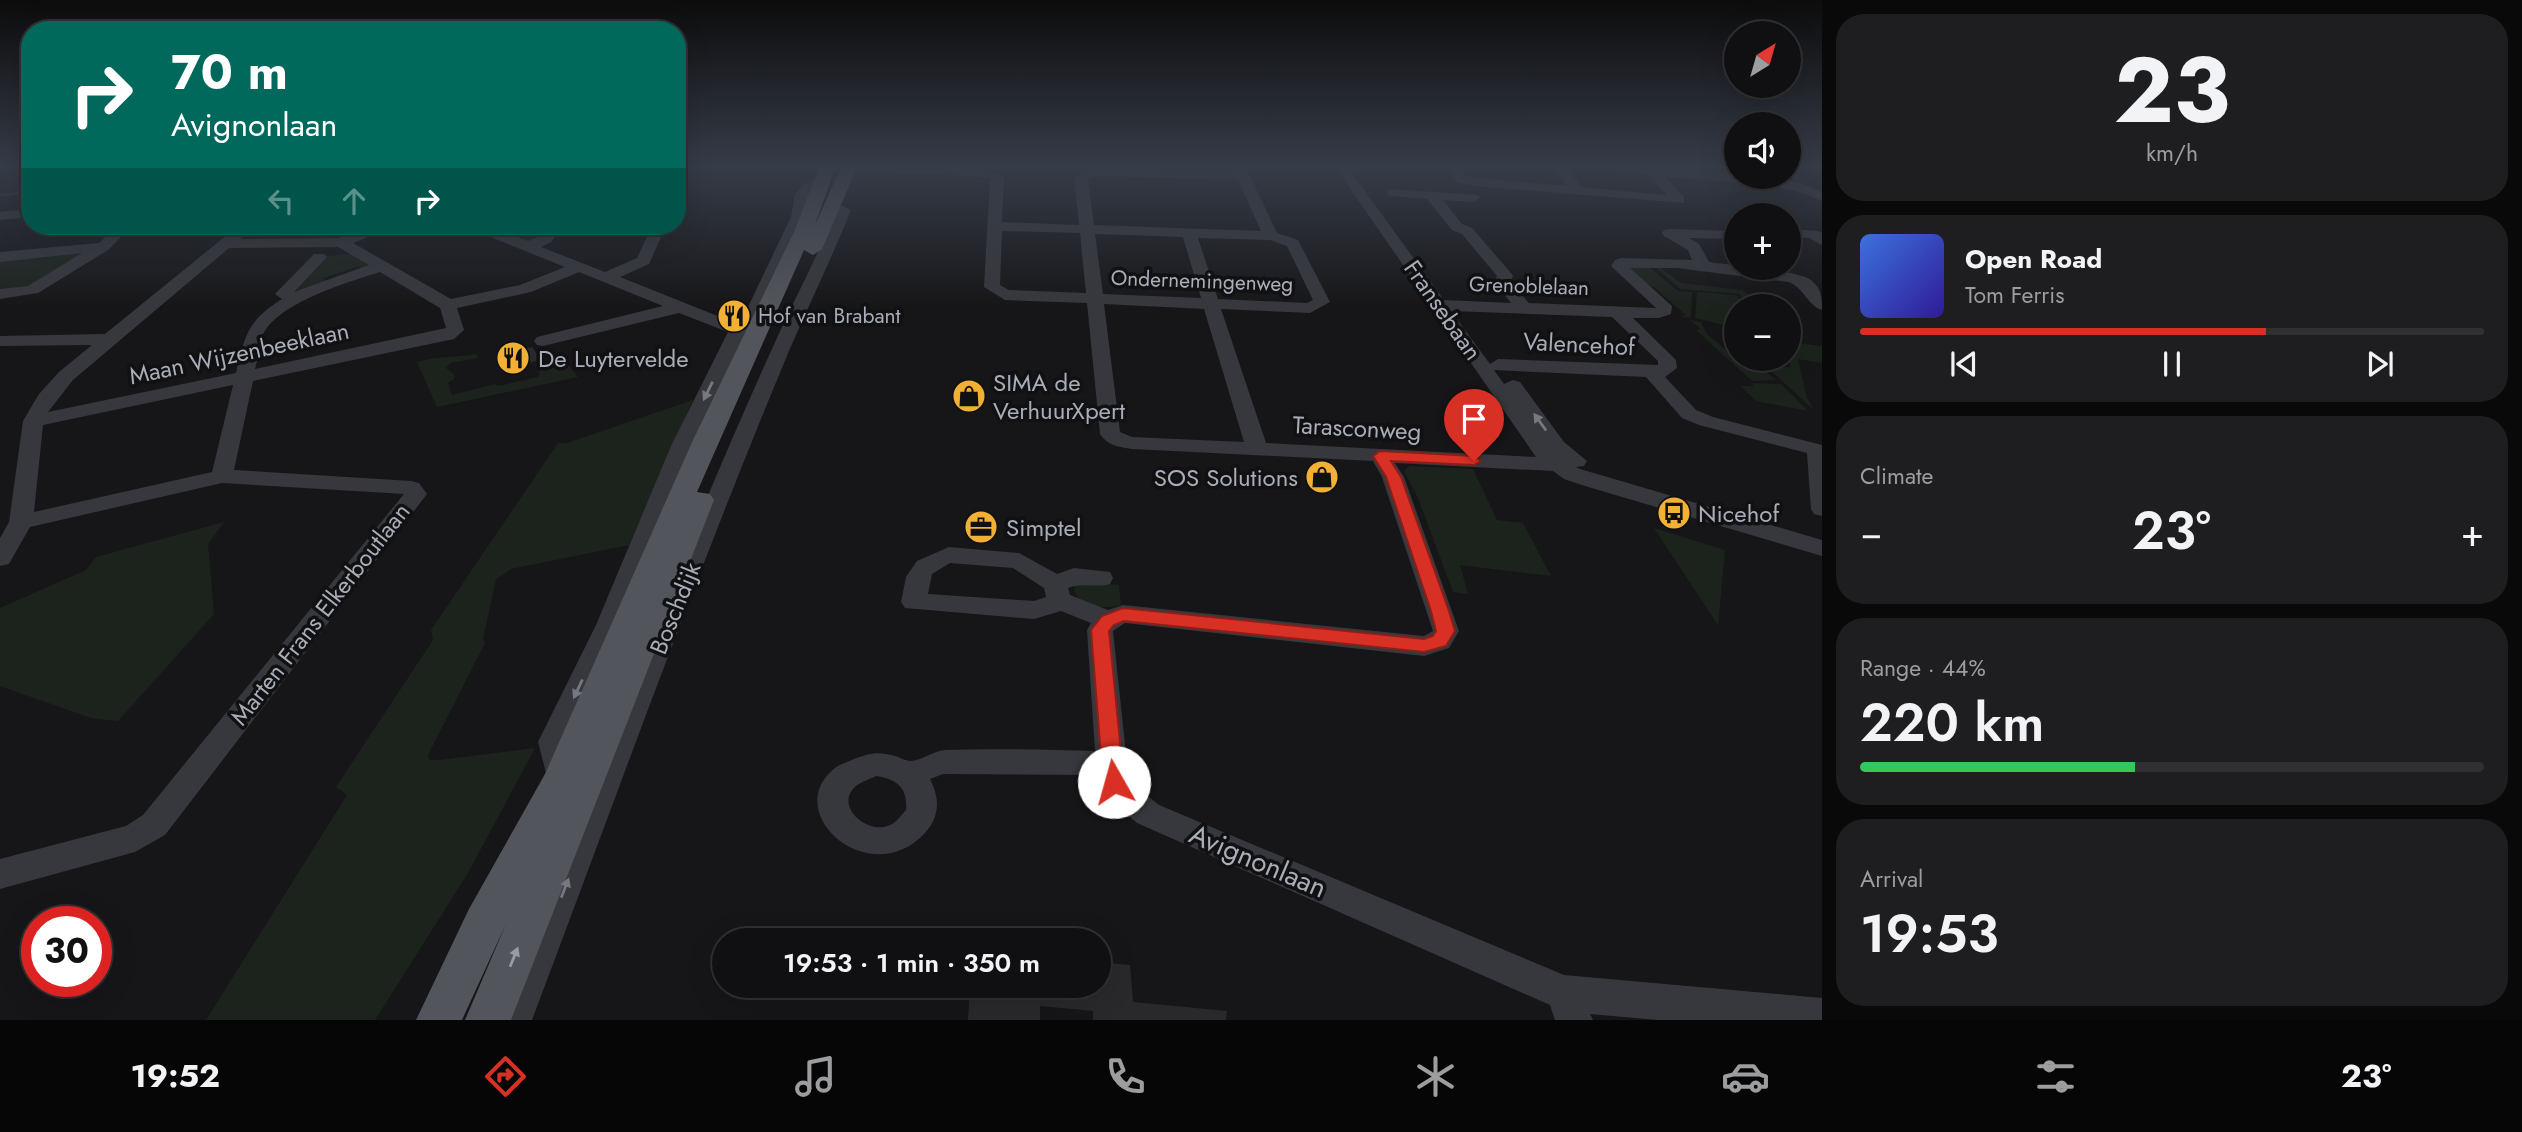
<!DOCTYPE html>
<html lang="en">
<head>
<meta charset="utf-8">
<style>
	:root { --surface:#101012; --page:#1e1e20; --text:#f1f3f6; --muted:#9c9d9f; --line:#303032; --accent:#d93025 }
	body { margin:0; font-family:Jost,sans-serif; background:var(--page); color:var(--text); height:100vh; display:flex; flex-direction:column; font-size:26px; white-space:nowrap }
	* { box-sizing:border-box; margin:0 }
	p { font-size:23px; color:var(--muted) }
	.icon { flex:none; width:38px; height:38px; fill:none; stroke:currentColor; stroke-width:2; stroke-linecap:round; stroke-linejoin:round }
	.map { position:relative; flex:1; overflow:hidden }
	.panel { display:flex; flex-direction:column; gap:14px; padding:14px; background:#09090a; width:700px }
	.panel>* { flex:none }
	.top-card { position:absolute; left:21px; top:21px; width:665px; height:214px; border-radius:28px; box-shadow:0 7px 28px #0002,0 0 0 2px var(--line); background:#00695c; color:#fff; overflow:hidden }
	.needle { width:46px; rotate:37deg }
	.buttons { position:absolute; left:1724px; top:21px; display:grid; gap:14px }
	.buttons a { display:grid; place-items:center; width:77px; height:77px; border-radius:50%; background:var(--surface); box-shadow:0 7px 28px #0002,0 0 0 2px var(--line); font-size:35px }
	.speed { position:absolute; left:21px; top:906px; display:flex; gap:14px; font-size:35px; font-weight:700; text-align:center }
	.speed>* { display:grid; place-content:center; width:91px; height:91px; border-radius:50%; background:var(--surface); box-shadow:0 7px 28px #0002,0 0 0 2px var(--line); line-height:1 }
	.speed .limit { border:10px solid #d22; background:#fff; color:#111 }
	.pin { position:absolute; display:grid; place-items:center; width:60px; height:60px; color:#fff; margin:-72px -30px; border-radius:50% 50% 50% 0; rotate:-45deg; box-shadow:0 0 7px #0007 }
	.pin .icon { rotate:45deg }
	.me { position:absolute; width:77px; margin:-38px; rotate:353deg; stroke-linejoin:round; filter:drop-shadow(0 0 5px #0008) }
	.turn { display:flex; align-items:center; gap:24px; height:147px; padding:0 35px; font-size:32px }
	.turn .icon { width:91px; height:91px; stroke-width:2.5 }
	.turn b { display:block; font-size:49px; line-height:60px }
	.lanes { display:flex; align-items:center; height:66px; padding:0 35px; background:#0003; justify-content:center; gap:35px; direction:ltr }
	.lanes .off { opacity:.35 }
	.big { font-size:52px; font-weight:600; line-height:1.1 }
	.panel .tile { flex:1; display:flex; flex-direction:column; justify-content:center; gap:10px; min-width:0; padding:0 24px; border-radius:28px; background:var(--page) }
	.panel .dial { align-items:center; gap:0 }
	.dial b { font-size:91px; line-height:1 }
	.song { display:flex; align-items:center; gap:21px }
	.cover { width:84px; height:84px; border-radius:10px; background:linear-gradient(135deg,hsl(220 70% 55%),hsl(250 70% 35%)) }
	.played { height:7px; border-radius:4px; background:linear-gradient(90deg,var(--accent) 65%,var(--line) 65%) }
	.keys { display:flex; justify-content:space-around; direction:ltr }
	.heat { display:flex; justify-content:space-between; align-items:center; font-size:38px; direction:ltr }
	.charge { height:10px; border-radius:5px; background:linear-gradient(90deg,#34c759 44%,var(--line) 0) }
	.trip { position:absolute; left:712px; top:928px; width:399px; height:70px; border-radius:35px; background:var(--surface); box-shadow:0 7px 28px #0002,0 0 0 2px var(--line); font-weight:600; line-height:70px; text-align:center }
	.menu { display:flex; height:112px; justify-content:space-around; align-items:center; background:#060607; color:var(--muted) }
	.menu .icon { width:49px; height:49px }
	.menu .active { color:var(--accent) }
	.menu b { font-size:32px; color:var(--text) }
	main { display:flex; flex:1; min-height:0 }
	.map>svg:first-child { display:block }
</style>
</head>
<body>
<main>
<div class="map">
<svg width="1822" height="1020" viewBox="0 0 1822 1020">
	<rect width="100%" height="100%" fill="#161618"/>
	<g fill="#1c231d">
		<path d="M 997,165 L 1230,166 L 1230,172 Z"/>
		<path d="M 495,226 L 549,226 L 543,236 L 524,243 L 493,228 Z"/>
		<path d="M 93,249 L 32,286 L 0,290 L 0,259 Z"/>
		<path d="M 351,253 L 371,264 L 364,269 L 359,266 L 323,278 L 328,282 L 300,293 L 289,291 L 323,257 Z"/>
		<path d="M 1664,264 L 1661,268 L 1681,283 L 1742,290 L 1761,306 L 1751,306 L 1739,294 L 1680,289 L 1654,266 Z"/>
		<path d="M 1626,266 L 1648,266 L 1678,291 L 1692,292 L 1691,317 L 1683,317 L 1681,316 L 1686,315 L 1654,287 L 1646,286 Z"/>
		<path d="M 1697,292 L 1736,295 L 1748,306 L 1736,306 L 1736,328 L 1695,318 Z"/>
		<path d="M 1690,320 L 1701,322 L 1707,334 L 1739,361 L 1760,367 L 1776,380 L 1752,381 L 1696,330 L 1701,329 Z"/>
		<path d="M 1789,342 L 1822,346 L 1822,363 L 1798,359 L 1807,398 L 1814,410 L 1768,368 L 1790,367 Z"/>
		<path d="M 476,354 L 478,358 L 450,363 L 446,368 L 453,373 L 455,378 L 448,383 L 452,395 L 495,384 L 498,386 L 538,377 L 540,373 L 535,365 L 560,355 L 578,377 L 437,407 L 417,362 C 437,356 456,358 476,354 Z"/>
		<path d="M 1751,383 L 1781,384 L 1808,411 L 1756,401 L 1741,386 L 1754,386 Z"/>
		<path d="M 693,400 L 629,545 L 511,569 L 496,579 L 483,639 L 485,643 L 428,755 L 430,760 L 439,760 L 535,748 L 468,873 L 375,1020 L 206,1020 L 347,795 L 336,787 L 433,640 L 431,630 L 558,443 L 567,443 Z"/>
		<path d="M 1410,466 L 1473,469 L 1497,520 L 1523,523 L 1551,576 L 1460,565 L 1468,594 L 1453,592 L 1418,498 L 1404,471 Z"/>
		<path d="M 224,522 L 208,544 L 214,614 L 118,721 L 91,718 L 0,686 L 0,608 L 86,570 L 96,557 Z"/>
		<path d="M 1654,528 L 1725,550 L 1718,625 Z"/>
		<path d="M 1083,582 L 1119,585 L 1121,605 C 1104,609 1082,609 1074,591 L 1075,585 Z"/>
	</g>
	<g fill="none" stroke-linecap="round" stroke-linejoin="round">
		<path stroke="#2c353c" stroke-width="2.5" d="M 0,195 L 30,192"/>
	</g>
	<g fill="#29292c">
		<path d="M 532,347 L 541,360 L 520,365 L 512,352 Z"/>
		<path d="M 1099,962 L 1130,965 L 1133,1002 L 1227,1011 L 1226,1020 L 1093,1020 L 1093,1011 L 1040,1006 L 1040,1020 L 968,1020 L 970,985 L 1099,985 Z"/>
	</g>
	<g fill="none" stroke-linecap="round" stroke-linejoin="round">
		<g fill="#37383d" fill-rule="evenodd">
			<path d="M 790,165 L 974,168 L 1002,174 L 1004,177 L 1002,222 L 1079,225 L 1074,177 L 1088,169 L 1235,172 L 1232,165 L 1245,165 L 1277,233 L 1298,240 L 1330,302 L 1310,313 L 1221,309 L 1266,443 L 1536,457 L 1338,171 L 1272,169 L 1266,165 L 1358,165 L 1358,171 L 1351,172 L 1444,300 L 1511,303 L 1494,282 L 1497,276 L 1462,234 L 1452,230 L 1427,199 L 1393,196 L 1388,195 L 1388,189 L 1478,195 L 1480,198 L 1473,202 L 1443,200 L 1462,224 L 1472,228 L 1511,273 L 1513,276 L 1510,282 L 1529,303 L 1656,308 L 1611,266 L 1615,260 L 1621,258 L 1692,260 L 1688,250 L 1664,236 L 1662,233 L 1664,230 L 1669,229 L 1736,231 L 1736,239 L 1689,238 L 1699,244 L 1709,262 C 1727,265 1799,270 1811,280 C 1822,289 1822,298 1822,310 C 1808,306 1804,288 1789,282 L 1677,268 L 1630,268 L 1672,306 L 1671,314 L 1659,318 L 1633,318 L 1676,360 L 1677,368 L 1665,377 L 1696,410 L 1713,417 L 1822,445 L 1822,516 L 1814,514 L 1811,509 L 1807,453 L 1699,425 L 1682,418 L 1646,377 L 1494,370 L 1504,384 L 1513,380 L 1520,382 L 1564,442 L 1587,461 L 1584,466 L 1576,467 L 1580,469 L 1822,540 L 1822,556 L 1585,486 L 1564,479 L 1553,471 L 1395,463 L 1404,477 L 1459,631 L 1449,648 L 1424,656 L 1125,623 L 1113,631 L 1128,773 L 1139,789 L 1159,805 L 1564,975 L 1822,998 L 1822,1020 L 1658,1020 L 1590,1014 L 1593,1020 L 1555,1020 L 1550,1005 L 1137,823 L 1112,802 L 1098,775 L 943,774 L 930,779 C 940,798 940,817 925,833 C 869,893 779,812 835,768 C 840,764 848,762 854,759 C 869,753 879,751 895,756 C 899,757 906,761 910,761 C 922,761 934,750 946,750 C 995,748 1046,750 1095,751 L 1087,630 L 1091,623 L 1061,611 L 1034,619 L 905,608 L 901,602 L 906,577 L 917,561 L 949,547 L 1019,553 L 1057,574 L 1074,568 L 1110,572 L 1113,578 L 1110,584 C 1096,588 1082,582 1068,588 L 1070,595 L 1108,610 L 1123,605 L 1424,636 L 1433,631 L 1382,477 L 1373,461 L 1132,449 C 1119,447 1108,446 1100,434 L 1087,303 L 1005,300 L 984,287 L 990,179 L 974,176 L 796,169 ZM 1095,176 L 1238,180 L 1261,231 L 1094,225 L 1088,179 ZM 1002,231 L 1080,233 L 1086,293 L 1009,290 L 1000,285 ZM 1095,234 L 1183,237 L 1201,298 L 1103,294 ZM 1198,238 L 1270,240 L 1287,246 L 1313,300 L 1307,303 L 1218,299 ZM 1104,304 L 1204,309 L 1244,442 L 1132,437 L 1120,432 ZM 1451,311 L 1612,317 L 1658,361 L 1658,365 L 1498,359 L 1490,364 ZM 950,563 L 1013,568 L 1044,588 L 1046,597 L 1034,601 L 928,594 L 932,574 ZM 876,776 C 898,779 908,789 906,810 C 901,815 896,823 890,825 C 868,836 833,806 856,786 C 861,782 870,779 876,776 Z"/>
			<path d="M 1444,165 L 1457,165 L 1467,176 L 1474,178 L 1567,186 L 1552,165 L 1565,165 L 1581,187 L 1667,195 L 1648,174 L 1593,169 L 1587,165 L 1654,165 L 1657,168 L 1736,173 L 1736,177 C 1766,177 1795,178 1822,192 L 1822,201 L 1803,193 L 1766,184 L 1665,177 L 1684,197 L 1684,203 L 1474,186 L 1457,182 Z"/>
			<path d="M 820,177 L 827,181 L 809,194 L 805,217 L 763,313 L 746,332 L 691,446 L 622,625 L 568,742 L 576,779 L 572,788 L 561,792 L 550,788 L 538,742 L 596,625 L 671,446 L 728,332 L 679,313 L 543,346 L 537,345 L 534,341 L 537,337 L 663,306 L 579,272 L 531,292 L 457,308 L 464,330 L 454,339 L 253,381 L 234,470 L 411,481 L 419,483 L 427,494 L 165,835 L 135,852 L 0,889 L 0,859 L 126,826 L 143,815 L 404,494 L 222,483 L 30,527 L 9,564 L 0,566 L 0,538 L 9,522 L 23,421 L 39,394 L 59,372 L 92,345 L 0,346 L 0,336 L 105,334 L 238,226 L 254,226 L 240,239 L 339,238 L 370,226 L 390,226 L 388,229 L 353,243 L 451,299 L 520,285 L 565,267 L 483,234 L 481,231 L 483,226 L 497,226 L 496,229 L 528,241 L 541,236 L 548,226 L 562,226 L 551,242 L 541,247 L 605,272 L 637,258 L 652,226 L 666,226 L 649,264 L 620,277 L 735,323 L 746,311 L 791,217 L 795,194 L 804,184 ZM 338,247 L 369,265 L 294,292 L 327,257 L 324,254 L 314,254 L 275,294 L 282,299 C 247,321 245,335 236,373 L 48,412 L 73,380 L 229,248 ZM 380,272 L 440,308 L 446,328 L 255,369 C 258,359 259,347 262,337 C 275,303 349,282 380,272 ZM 233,385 L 212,472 L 34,512 L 43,425 Z"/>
			<path d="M 834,202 L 851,210 C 832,258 809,304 789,351 C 697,571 616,797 532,1020 L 494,1020 C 586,797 672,571 771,351 C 792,304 816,259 836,212 L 827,206 Z"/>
			<path d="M 30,209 L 30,217 L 0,220 L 0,212 Z"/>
			<path d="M 117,226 L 132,226 L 108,250 L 38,293 L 0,299 L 0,289 L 28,286 L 82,253 L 0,262 L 0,252 L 99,243 Z"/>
			<path d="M 1788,229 L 1818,231 L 1822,233 L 1822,245 L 1809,238 L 1788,237 Z"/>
		</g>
		<path fill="#53555c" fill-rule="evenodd" d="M 820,165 L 836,165 L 815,225 L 842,165 L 858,165 L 822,249 L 813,255 L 804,250 L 697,492 L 710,494 L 714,500 L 511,1020 L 465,1020 L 506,924 L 462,1020 L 416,1020 L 469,909 L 545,774 L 693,440 L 794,232 Z"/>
	</g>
	<defs><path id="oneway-solid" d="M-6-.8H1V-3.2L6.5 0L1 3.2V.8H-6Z" transform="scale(1.75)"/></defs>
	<g fill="#757881">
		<use href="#oneway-solid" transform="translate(708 391) rotate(116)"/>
		<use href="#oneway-solid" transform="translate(1540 422) rotate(-126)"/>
		<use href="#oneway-solid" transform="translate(578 689) rotate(115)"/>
		<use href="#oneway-solid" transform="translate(565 888) rotate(-69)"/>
	</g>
	<use fill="#979ba6" href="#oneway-solid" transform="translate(514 957) rotate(-68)"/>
	<linearGradient id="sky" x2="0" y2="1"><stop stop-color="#0c0c0d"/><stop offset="0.54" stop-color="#363c48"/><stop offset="1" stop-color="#363c48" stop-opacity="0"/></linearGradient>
	<rect width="1822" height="308" fill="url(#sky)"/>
	<path fill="#d93025" stroke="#8d1f18" stroke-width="2" d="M 1380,451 L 1474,456 L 1481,461 L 1474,465 L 1391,461 L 1401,477 L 1449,611 L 1455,631 L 1446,646 L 1424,652 L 1124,621 L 1114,625 L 1109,631 L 1124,782 L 1121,788 L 1114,791 L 1106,788 L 1103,782 L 1091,630 L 1102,616 L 1123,608 L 1424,639 L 1433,636 L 1436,631 L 1431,611 L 1386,477 L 1373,456 Z"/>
	<defs>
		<symbol id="restaurant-disc" viewBox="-11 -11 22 22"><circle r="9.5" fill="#f2b134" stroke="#111113"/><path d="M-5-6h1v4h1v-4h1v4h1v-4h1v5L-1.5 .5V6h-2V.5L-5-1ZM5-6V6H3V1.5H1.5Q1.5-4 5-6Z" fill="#111"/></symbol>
		<symbol id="shop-disc" viewBox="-11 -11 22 22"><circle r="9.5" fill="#f2b134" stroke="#111113"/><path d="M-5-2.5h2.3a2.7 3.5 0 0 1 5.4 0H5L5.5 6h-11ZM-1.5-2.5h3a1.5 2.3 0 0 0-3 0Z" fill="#111"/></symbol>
		<symbol id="bus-disc" viewBox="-11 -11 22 22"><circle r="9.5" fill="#f2b134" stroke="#111113"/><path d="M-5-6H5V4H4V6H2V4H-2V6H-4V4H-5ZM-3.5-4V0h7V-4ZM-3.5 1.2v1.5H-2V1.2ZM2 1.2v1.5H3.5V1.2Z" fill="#111"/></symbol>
		<symbol id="office-disc" viewBox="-11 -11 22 22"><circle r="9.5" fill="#f2b134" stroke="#111113"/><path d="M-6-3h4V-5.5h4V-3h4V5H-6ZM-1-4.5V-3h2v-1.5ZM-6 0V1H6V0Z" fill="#111"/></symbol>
	</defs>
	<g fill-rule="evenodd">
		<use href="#restaurant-disc" x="715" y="297" width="38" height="38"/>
		<use href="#restaurant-disc" x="494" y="339" width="38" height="38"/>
		<use href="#shop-disc" x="950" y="377" width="38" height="38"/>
		<use href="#shop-disc" x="1303" y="458" width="38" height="38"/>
		<use href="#bus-disc" x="1655" y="494" width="38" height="38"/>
		<use href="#office-disc" x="962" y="508" width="38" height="38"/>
	</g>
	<g text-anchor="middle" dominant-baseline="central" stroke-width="7" stroke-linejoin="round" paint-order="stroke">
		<g font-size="21" fill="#a8adb8" stroke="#111113">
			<text transform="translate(1202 281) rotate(2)">Ondernemingenweg</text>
			<text transform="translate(1529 286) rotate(2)">Grenoblelaan</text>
		</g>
		<g font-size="21" fill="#a8adb8" stroke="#111113" text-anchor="start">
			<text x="758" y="316">Hof van Brabant</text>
		</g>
		<g font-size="24" fill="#a8adb8" stroke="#111113">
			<text transform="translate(1443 310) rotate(55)">Fransebaan</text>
			<text transform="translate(1579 344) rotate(3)">Valencehof</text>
			<text transform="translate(239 353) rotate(-12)">Maan Wijzenbeeklaan</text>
			<text transform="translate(1357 428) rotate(3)">Tarasconweg</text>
			<text transform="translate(675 608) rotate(-68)">Boschdijk</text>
			<text transform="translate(320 614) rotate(-52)">Marten Frans Elkerboutlaan</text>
		</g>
		<g font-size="24" fill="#a8adb8" stroke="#111113" text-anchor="start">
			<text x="538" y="358">De Luytervelde</text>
			<text x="993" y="382">SIMA de<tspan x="993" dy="28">VerhuurXpert</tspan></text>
			<text x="1298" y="477" text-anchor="end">SOS Solutions</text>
			<text x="1698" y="513">Nicehof</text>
			<text x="1006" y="527">Simptel</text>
		</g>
		<g font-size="28" fill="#a8adb8" stroke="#111113">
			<text transform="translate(1258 861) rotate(23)">Avignonlaan</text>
		</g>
	</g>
</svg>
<div class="buttons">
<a><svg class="needle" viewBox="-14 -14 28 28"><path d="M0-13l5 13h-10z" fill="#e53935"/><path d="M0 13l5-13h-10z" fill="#9c9d9f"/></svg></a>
<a><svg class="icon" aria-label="sound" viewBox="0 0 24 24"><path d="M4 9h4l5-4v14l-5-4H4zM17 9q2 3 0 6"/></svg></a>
<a>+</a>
<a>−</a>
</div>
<div class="speed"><div class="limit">30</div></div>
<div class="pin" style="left:1474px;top:461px;background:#d93025"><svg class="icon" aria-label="arrive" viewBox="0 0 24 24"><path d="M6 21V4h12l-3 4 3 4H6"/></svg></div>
<svg class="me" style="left:1114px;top:782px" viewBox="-20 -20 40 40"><circle r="19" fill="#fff"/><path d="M0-13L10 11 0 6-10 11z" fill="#d93025"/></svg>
<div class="trip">19:53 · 1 min · 350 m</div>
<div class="top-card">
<div class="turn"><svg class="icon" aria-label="right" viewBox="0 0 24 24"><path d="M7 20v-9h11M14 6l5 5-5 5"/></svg><div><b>70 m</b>Avignonlaan</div></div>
<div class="lanes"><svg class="icon off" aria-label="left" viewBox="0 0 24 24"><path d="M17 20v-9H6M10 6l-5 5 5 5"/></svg><svg class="icon off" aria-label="ahead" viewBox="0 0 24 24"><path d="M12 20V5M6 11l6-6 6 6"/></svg><svg class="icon" aria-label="right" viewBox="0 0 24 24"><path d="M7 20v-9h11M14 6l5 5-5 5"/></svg></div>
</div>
</div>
<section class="panel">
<div class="tile dial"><b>23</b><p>km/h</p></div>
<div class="tile">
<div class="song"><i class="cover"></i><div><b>Open Road</b><p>Tom Ferris</p></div></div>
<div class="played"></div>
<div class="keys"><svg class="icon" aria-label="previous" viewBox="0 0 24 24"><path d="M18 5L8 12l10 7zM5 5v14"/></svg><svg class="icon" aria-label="pause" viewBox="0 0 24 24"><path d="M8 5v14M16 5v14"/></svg><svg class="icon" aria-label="next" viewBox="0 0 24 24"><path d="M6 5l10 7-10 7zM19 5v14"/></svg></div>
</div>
<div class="tile"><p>Climate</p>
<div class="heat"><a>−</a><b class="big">23°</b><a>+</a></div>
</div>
<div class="tile"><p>Range · 44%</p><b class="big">220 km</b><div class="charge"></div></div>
<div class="tile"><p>Arrival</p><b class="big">19:53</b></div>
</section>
</main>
<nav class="menu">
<b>19:52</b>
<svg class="icon active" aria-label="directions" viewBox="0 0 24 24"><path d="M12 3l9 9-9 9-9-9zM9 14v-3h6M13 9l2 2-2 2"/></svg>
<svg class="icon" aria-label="music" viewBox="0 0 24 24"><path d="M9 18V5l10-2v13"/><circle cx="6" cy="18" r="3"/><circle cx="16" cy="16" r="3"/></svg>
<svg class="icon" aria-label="phone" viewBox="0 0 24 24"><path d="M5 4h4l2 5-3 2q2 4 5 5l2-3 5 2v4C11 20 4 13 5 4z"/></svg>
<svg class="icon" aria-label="climate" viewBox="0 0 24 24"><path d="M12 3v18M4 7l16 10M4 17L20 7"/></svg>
<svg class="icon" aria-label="car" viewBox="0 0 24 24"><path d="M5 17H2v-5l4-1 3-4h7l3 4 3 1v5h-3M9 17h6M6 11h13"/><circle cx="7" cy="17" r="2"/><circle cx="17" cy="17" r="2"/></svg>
<svg class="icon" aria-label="filters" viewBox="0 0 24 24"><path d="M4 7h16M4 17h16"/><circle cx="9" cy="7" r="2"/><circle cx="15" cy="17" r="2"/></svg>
<b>23°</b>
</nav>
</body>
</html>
